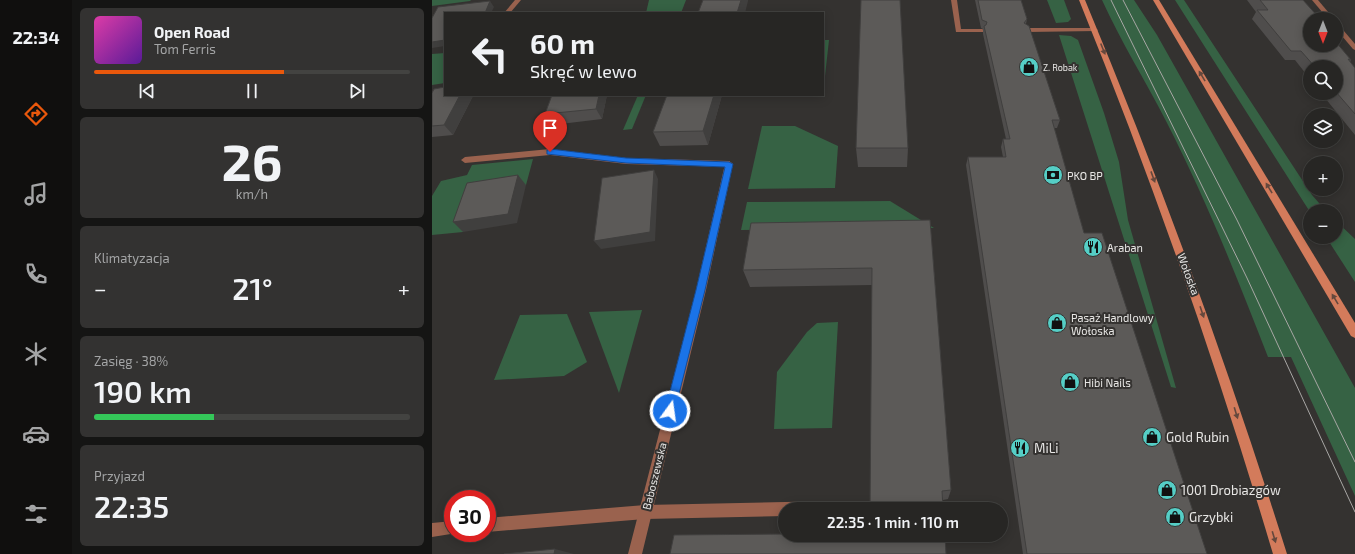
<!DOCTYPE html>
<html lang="pl">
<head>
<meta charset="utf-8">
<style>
	:root { --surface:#272624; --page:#333231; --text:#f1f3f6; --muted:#a4a5a6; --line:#434341; --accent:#ea580c }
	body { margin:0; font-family:"Exo 2",sans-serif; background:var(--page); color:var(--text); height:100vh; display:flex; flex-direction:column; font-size:15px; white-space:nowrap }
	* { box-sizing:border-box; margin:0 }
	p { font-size:13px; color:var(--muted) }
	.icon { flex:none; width:22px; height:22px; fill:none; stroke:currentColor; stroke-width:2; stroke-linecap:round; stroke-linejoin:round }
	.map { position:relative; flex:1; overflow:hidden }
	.details { display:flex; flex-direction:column; gap:8px; padding:8px; background:#151514; width:360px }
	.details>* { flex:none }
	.guide { position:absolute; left:12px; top:12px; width:380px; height:84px; border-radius:0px; box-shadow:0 2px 10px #0003,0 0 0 1px var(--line); background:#272624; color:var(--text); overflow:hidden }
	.needle { width:26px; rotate:180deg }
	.tools { position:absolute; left:871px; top:12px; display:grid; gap:8px }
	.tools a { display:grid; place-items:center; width:40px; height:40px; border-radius:50%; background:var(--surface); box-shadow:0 2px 10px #0003,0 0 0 1px var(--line); font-size:20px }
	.speed { position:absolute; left:12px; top:490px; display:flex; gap:8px; font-size:20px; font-weight:700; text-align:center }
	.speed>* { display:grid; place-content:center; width:52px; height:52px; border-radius:50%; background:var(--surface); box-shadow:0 2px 10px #0003,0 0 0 1px var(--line); line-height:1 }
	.speed .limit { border:6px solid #d22; background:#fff; color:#111 }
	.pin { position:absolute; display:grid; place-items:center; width:34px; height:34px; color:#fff; margin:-41px -17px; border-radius:50% 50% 50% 0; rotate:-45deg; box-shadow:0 0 4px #0007 }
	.pin .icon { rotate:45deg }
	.me { position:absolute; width:44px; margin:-22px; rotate:14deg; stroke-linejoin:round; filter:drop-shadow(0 0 3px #0008) }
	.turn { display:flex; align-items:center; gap:14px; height:84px; padding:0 20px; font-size:18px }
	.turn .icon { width:52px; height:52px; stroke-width:2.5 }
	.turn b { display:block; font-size:28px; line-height:34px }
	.big { font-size:30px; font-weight:600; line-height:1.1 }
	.details .card { flex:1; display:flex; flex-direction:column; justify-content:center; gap:6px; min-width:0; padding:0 14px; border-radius:6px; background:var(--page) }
	.details .dial { align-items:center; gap:0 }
	.dial b { font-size:52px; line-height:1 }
	.song { display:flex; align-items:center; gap:12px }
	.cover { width:48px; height:48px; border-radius:6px; background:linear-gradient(135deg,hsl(320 70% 55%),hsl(270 70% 35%)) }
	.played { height:4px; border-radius:2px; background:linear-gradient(90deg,var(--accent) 60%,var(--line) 60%) }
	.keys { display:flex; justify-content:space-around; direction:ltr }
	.heat { display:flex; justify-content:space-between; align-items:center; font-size:22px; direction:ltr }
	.charge { height:6px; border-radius:3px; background:linear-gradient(90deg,#34c759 38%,var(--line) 0) }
	.trip { position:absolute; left:346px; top:502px; width:230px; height:40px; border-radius:20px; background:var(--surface); box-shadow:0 2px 10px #0003,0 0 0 1px var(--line); font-weight:600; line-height:40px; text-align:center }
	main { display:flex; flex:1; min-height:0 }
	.menu { display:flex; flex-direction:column; width:72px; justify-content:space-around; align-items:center; background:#100f0e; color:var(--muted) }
	.menu .icon { width:28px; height:28px }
	.menu .current { color:var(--accent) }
	.menu b { font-size:18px; color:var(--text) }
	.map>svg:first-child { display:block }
</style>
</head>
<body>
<main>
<nav class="menu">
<b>22:34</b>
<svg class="icon current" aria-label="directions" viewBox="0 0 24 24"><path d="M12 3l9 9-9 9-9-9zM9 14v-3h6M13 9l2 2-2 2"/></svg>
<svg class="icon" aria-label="music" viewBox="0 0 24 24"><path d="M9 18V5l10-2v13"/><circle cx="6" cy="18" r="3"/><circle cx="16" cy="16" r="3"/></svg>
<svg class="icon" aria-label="phone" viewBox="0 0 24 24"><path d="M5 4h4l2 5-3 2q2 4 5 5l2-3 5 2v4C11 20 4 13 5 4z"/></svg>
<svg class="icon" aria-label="climate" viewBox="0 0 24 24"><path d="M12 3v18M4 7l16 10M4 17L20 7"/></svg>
<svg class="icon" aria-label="car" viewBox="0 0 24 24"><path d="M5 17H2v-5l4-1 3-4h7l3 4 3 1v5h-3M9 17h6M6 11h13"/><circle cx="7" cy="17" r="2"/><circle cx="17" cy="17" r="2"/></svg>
<svg class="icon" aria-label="filters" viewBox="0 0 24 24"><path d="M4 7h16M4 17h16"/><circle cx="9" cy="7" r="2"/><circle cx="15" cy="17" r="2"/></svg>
</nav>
<section class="details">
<div class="card">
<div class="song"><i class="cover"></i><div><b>Open Road</b><p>Tom Ferris</p></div></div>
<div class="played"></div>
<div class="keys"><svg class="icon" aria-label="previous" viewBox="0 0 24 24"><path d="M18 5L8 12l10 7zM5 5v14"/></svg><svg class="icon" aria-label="pause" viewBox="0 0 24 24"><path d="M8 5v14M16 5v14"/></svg><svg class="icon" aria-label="next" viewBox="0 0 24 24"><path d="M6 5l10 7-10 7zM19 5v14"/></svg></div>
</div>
<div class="card dial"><b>26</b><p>km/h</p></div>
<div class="card"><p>Klimatyzacja</p>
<div class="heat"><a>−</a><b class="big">21°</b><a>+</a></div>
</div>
<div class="card"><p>Zasięg · 38%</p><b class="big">190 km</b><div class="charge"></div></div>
<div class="card"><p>Przyjazd</p><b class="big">22:35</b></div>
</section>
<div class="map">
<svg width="923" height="554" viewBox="0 0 923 554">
	<rect width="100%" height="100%" fill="#343230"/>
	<g fill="#366244">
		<path d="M 0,0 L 39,0 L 38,1 L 0,6 Z"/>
		<path d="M 217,0 L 254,0 L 249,13 L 214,13 Z"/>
		<path d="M 615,0 L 632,0 L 639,19 L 636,22 L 624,23 Z"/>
		<path d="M 670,0 L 702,0 L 725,35 L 923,388 L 923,496 L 859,357 L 836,357 C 805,277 773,197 734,121 C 713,80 689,42 670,0 Z"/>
		<path d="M 743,0 L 752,0 L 880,195 L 894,211 L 878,211 L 878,212 Z"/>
		<path d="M 627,35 L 639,36 L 646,40 L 672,113 L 687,162 L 696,220 L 744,388 L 739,387 Z"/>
		<path d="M 391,40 L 397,40 L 391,94 Z"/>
		<path d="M 13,53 L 13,83 L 0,85 L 0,54 Z"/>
		<path d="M 206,95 L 214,95 L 200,129 L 191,130 Z"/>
		<path d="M 330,126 L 363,126 L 406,146 L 403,188 L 316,189 Z"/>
		<path d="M 101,159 L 94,185 L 47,185 L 31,232 L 0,235 L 0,196 L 9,181 L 35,175 L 40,165 Z"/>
		<path d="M 458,201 L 502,228 L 309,230 L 315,202 Z"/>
		<path d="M 904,221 L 923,239 L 923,282 L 894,237 L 904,237 Z"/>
		<path d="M 210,310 L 187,393 L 157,312 Z"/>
		<path d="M 135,314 L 155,362 L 132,376 L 62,380 L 88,315 Z"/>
		<path d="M 406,322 L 400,428 L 342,429 L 345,372 L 375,332 L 385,323 Z"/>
	</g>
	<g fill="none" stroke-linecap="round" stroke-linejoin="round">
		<g fill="#9a624e" fill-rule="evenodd">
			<path d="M 83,0 L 89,0 L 78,13 L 72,13 Z"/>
			<path d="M 519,0 L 525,0 L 529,29 L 550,29 L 552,30 L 552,32 L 524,32 Z"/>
			<path d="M 663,28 L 666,30 L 665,31 L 595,32 L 592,30 L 595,28 Z"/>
			<path d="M 118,149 L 194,158 L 297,161 L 301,164 L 297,167 L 194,164 L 118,155 L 33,163 L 29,160 L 33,157 Z"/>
			<path d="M 400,501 L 405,503 L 406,509 L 353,509 L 353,516 L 213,519 L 55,532 L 55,518 L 213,505 Z"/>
			<path d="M 21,521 L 21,533 L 25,533 L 0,537 L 0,523 Z"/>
		</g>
		<g fill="#9a624e" fill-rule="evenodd">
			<path d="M 880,0 L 886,0 L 902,19 L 896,19 Z"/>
			<path d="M 904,23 L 906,24 L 923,44 L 923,50 L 921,49 L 904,29 Z"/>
			<path d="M 297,161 L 301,164 L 274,290 L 210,554 L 196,554 L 264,290 L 293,164 Z"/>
		</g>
		<g fill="#d37b5b" fill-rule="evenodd">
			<path d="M 647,0 L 653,0 C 729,182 796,366 855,554 L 841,554 C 785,366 721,182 647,0 Z"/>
			<path d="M 721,0 L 727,0 L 923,323 L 923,338 L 919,336 Z"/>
		</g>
		<g stroke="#a8a7a5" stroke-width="1">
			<path d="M 679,0 L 815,278 L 923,512"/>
			<path d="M 691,0 L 805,220 L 923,462"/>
		</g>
	</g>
	<g fill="#4f4d4c">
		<path d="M 543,0 L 589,0 L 595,19 L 594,24 L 628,120 L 625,128 L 622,128 L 652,233 L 775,554 L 591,554 L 534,165 L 536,157 L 571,157 L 569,147 L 571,139 L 574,139 L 551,34 L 551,29 L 549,28 Z"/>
		<path d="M 815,0 L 871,0 L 878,19 L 919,60 L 918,62 L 923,68 L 923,135 L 889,93 L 904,93 L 904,67 L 878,67 L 878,79 L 863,60 L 853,60 L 820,19 L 824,12 Z"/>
		<path d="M 0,93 L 13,95 L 40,95 L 41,96 L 21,135 L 0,137 Z"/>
		<path d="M 175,95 L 170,119 L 120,125 L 113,114 Z"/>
		<path d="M 290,95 L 276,145 L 228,146 L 221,132 Z"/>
		<path d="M 424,148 L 476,148 L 475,167 L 426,167 Z"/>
		<path d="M 498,220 L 519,490 L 516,499 L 511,500 L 440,285 L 318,287 L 311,270 Z"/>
	</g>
	<g fill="#403f3e">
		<path d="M 309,0 L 316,0 L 316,1 L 313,13 L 305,13 Z"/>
		<path d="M 58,1 L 62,7 L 59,13 L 53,13 Z"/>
		<path d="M 13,40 L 13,46 L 0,48 L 0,42 Z"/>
		<path d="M 28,95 L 40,95 L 41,96 L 21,135 L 12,125 Z"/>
		<path d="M 167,95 L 175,95 L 170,119 L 164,109 Z"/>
		<path d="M 282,95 L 290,95 L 276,145 L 271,131 Z"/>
		<path d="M 222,170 L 226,179 L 223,241 L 169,249 L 162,241 Z"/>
		<path d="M 86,175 L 94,185 L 85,223 L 31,232 L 21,222 Z"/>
		<path d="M 123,549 L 142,554 L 122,554 Z"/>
	</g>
	<g fill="#5c5a58" stroke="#403f3e">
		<path d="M 271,0 L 309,0 L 305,13 L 266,13 Z"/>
		<path d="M 429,0 L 468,0 L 476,148 L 424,148 Z"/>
		<path d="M 546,0 L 589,0 L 595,19 L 592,23 L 597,26 L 628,120 L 620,120 L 652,233 L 670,233 L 775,554 L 595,554 L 536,157 L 574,157 L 571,139 L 578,139 L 552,26 L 554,25 L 555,22 L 550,20 Z"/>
		<path d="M 828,0 L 871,0 L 888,19 L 878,19 L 878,45 L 904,45 L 904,42 L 919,60 L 916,59 L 923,68 L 923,114 L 904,92 L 904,67 L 883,67 L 869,51 L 859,51 L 825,10 L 836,10 Z"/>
		<path d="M 58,1 L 53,13 L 13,13 L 13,40 L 0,42 L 0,18 L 6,7 Z"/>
		<path d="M 13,87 L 13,95 L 28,95 L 12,125 L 0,126 L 0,93 L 2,89 Z"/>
		<path d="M 120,95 L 167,95 L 164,109 L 113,114 Z"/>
		<path d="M 235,95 L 282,95 L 271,131 L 221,132 Z"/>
		<path d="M 222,170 L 218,232 L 162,241 L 170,178 Z"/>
		<path d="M 86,175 L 76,214 L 21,222 L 35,183 Z"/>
		<path d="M 498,220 L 519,490 L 510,491 L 511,509 L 438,509 L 440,268 L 311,270 L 319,223 Z"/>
		<path d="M 353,534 L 353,535 L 513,535 L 514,554 L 238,554 L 242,535 Z"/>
		<path d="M 123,549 L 122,554 L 72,554 Z"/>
	</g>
	<defs><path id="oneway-solid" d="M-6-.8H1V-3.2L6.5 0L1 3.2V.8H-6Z"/></defs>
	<g fill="#64483d">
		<use href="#oneway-solid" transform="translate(671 49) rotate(68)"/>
		<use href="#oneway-solid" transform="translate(770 76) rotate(-121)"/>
		<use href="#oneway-solid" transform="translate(721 177) rotate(70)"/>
		<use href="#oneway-solid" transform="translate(837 188) rotate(-121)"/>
		<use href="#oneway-solid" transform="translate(903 299) rotate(-121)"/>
		<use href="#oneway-solid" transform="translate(770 312) rotate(71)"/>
		<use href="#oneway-solid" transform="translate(804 413) rotate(73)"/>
		<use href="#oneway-solid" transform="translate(842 537) rotate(73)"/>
	</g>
	<path fill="#1a73e8" stroke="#114b97" d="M 118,149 L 194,158 L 297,162 L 301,164 L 273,290 L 242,414 L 238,416 L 234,414 L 233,411 L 264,290 L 293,167 L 194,163 L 115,154 L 115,150 Z"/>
	<defs>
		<symbol id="shop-disc" viewBox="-11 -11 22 22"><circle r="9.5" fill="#55cec6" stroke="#343230"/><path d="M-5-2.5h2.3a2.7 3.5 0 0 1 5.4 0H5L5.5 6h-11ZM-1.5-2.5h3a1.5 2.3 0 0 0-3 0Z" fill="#111"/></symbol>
		<symbol id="bank-disc" viewBox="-11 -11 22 22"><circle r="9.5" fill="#55cec6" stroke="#343230"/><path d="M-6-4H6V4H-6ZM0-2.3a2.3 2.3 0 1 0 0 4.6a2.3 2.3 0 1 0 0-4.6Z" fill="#111"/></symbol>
		<symbol id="restaurant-disc" viewBox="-11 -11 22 22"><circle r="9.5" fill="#55cec6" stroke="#343230"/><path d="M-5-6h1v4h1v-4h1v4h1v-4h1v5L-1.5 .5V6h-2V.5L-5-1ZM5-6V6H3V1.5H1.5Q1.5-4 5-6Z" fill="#111"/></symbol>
	</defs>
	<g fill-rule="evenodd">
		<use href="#shop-disc" x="586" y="56" width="22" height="22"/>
		<use href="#bank-disc" x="610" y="164" width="22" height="22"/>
		<use href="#restaurant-disc" x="650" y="236" width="22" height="22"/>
		<use href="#shop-disc" x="614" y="312" width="22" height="22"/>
		<use href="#shop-disc" x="627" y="371" width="22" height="22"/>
		<use href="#shop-disc" x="709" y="426" width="22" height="22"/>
		<use href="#restaurant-disc" x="577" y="437" width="22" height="22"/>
		<use href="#shop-disc" x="724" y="479" width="22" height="22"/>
		<use href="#shop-disc" x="732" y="506" width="22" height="22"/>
	</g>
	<g text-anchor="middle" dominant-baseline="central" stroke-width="4" stroke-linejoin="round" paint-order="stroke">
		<g font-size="9" fill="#e8e7e5" stroke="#343230" text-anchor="start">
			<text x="611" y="67">Z. Robak</text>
		</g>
		<g font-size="11" fill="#e8e7e5" stroke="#343230" text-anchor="start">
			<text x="635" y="175">PKO BP</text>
			<text x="675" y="247">Araban</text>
			<text x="639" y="317">Pasaż Handlowy<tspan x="639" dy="13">Wołoska</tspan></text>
			<text x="652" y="382">Hibi Nails</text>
		</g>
		<g font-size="11" fill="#e8e7e5" stroke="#343230">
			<text transform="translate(757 274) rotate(70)">Wołoska</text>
			<text transform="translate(222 476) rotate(-76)">Baboszewska</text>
		</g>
		<g font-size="13" fill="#e8e7e5" stroke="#343230" text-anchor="start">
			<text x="734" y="437">Gold Rubin</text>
			<text x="602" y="448">MiLi</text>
			<text x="749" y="490">1001 Drobiazgów</text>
			<text x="757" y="517">Grzybki</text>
		</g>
	</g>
</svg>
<div class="tools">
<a><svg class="needle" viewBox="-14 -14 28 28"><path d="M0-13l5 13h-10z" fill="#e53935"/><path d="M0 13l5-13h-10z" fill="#a4a5a6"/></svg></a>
<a><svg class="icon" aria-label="search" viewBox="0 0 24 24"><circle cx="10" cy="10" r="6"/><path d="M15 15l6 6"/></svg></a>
<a><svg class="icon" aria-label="layers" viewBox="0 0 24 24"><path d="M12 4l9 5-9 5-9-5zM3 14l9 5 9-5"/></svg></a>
<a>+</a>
<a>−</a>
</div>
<div class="speed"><div class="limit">30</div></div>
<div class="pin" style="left:118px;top:152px;background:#d93025"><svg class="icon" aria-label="arrive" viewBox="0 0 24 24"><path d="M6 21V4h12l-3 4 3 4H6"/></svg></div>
<svg class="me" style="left:238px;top:411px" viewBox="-20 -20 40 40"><circle r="17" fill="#1a73e8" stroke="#fff" stroke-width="3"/><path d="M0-11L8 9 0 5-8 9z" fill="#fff"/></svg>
<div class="trip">22:35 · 1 min · 110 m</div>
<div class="guide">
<div class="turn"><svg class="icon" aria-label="left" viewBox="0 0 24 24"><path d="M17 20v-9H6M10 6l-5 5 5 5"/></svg><div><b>60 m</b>Skręć w lewo</div></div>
</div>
</div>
</main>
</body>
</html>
